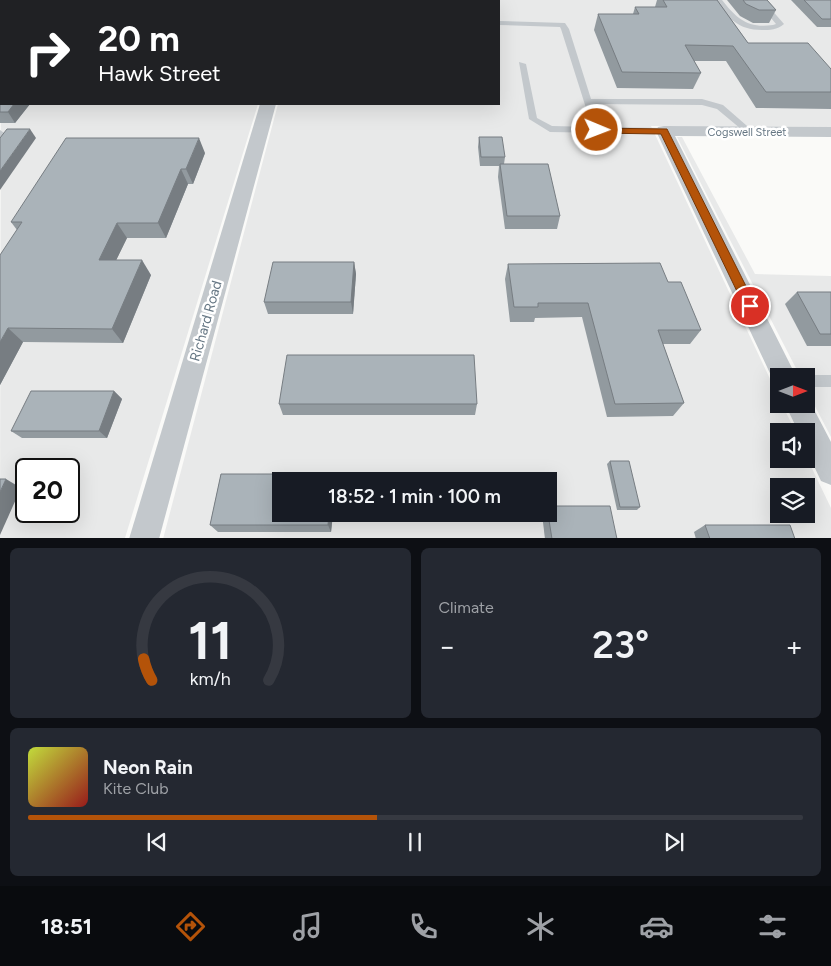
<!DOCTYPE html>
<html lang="en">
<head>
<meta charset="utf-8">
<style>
	:root { --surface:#171b24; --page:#242831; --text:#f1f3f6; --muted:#9ea1a6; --line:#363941; --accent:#b45309 }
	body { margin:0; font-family:Figtree,sans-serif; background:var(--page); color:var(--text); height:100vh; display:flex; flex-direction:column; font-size:19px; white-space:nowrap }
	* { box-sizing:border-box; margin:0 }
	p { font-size:16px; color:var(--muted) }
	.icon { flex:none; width:28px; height:28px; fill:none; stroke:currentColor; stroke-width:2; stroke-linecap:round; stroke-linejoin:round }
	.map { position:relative; height:538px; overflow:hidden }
	.panel { display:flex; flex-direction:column; gap:10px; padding:10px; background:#0d0f14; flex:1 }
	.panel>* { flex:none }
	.banner { position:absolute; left:0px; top:0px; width:500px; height:105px; box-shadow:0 5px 20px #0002; background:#202124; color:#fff; overflow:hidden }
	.needle { width:32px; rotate:90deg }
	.fabs { position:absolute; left:770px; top:368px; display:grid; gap:10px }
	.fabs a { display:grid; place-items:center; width:45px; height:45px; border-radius:0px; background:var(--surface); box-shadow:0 5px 20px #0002; font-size:25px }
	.speed { position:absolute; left:15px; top:458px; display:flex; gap:10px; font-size:25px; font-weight:700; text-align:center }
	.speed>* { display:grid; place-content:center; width:65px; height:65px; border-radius:50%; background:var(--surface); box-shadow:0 5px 20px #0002; line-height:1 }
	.speed .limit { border:2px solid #111; border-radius:8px; background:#fff; color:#111 }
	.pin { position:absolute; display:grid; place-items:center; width:42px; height:42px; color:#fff; margin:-21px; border:2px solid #fff; border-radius:50%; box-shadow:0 1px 5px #0007 }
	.me { position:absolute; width:55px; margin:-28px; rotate:91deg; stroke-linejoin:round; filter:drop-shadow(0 0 4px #0008) }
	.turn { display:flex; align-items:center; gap:18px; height:105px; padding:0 15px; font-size:22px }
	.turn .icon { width:65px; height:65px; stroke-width:2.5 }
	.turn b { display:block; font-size:35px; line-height:42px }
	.big { font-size:38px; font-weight:600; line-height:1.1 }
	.panel .tile { flex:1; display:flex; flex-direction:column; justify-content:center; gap:8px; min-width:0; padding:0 18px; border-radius:8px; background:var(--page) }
	.panel .dial { align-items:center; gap:0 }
	.dial svg { height:130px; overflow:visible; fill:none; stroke:var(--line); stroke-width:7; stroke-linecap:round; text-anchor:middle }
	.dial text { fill:var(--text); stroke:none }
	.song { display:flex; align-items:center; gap:15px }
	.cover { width:60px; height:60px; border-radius:8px; background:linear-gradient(135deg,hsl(70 70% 55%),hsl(0 70% 35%)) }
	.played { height:5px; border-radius:2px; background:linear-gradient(90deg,var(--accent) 45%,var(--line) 45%) }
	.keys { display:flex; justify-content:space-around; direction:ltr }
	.heat { display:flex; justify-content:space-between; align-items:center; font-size:28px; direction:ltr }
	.panel .tiles { flex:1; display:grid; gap:10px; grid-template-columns:1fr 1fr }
	.tile:last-child { grid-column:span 2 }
	.trip { position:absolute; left:272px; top:472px; width:285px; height:50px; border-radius:0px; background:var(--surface); box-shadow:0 5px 20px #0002; font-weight:600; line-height:50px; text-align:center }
	.menu { display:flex; height:80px; justify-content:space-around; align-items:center; background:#090b0e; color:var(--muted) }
	.menu .icon { width:35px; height:35px }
	.menu .current { color:var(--accent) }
	.menu b { font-size:22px; color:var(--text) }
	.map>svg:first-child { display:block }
</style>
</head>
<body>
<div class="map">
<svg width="831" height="539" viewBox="0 0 831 539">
	<rect width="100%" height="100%" fill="#fafaf8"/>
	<g fill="#e8e9e9" fill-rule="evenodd">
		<path d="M 7,0 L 290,0 L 5,1 Z"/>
		<path d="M 306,0 L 831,0 L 831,127 L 651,126 L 779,398 L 779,404 L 782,404 L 795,431 L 779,431 L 779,459 L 806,459 L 806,456 L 831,508 L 831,538 L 163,539 L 278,104 L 499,104 L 499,1 ZM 281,481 L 549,481 L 549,514 L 281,514 ZM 779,486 L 806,486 L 806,514 L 779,514 Z"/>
		<path d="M 1,5 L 1,104 L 258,104 L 125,538 L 0,538 ZM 26,469 L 69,469 L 69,511 L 26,511 Z"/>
		<path d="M 677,137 L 682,137 L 755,274 L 831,276 L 831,437 L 806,389 L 806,376 L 800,376 Z"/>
	</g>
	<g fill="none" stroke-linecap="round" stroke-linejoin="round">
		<g fill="#c3c8cc" fill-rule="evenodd">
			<path d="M 715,0 L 722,0 C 736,18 748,29 773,25 L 776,24 L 756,0 L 763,0 L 784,24 C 777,30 770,30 762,30 C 738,30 728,18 715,0 Z"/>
			<path d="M 499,21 L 565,23 L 569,29 L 591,99 L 702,99 L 723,105 L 754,132 L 753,134 L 747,134 L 717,109 L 702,105 L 593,104 L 601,127 L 664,128 L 668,131 L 664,134 L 550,132 L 529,119 L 519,62 L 526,64 L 537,118 L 552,126 L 592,127 L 561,29 L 560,27 L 499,25 Z"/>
			<path d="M 0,130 L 7,135 L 3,144 L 0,145 Z"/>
			<path d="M 806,375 L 831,375 L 831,387 L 806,387 L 806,376 L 803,376 Z"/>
		</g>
		<g fill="#c3c8cc" fill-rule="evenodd">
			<rect x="292" y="0" width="12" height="1"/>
			<path d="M 260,104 L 276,104 L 159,539 L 129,539 Z"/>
			<path d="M 664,126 L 831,127 L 831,137 L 675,136 L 796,376 L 779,376 L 779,385 L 775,384 L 656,131 L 658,127 Z"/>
			<path d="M 807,396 L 831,442 L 831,485 L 821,481 L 806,449 L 806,431 L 798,431 L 785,404 L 806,404 Z"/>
		</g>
	</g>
	<g fill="#929a9f">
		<path d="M 657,0 L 717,0 L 748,43 L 831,69 L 831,109 L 756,108 L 726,61 L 694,61 L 701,73 L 693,89 L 617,88 L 594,30 L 598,14 L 633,14 L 635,7 L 655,7 Z"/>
		<path d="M 727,0 L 767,0 L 776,10 L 769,23 L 753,23 L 740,16 Z"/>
		<path d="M 791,0 L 831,0 L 831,27 L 817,27 Z"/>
		<path d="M 0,92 L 1,104 L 30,104 L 15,123 L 0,123 Z"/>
		<path d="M 479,137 L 505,157 L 504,164 L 560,216 L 557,229 L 505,229 L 498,177 L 499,166 L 480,166 L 478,147 Z"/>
		<path d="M 205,153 L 193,184 L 188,184 L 166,238 L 127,238 L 116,260 L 151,275 L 123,343 L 23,342 L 0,385 L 17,230 L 11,222 Z"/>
		<path d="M 354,262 L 356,274 L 353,314 L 268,314 L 264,302 Z"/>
		<path d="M 508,264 L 668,282 L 701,330 L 690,344 L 663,344 L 684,403 L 673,416 L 607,417 L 582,317 L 535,318 L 534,322 L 510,322 L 505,279 Z"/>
		<path d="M 797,292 L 831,292 L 831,346 L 807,346 L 785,304 Z"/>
		<path d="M 114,391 L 122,399 L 107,438 L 22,438 L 11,431 Z"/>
		<path d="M 279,404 L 477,404 L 475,415 L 283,415 Z"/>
		<path d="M 610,461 L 640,507 L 637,510 L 617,510 L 607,464 Z"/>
		<path d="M 221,474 L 333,474 L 335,481 L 281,481 L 281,514 L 333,514 L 331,532 L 218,532 L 210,525 Z"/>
		<path d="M 542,514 L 549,514 L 617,539 L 545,539 Z"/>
		<path d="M 705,525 L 795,539 L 696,539 L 694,532 Z"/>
	</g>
	<g fill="#777d82">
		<path d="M 1,56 L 1,75 L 0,76 L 0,58 Z"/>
		<path d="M 14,104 L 30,104 L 15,123 L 8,112 Z"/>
		<path d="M 30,129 L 36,138 L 0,190 L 0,171 Z"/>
		<path d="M 199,138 L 205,153 L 193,184 L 186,169 Z"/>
		<path d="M 181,169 L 188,184 L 166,238 L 158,223 Z"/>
		<path d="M 117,223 L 127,238 L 109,275 L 99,260 Z"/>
		<path d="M 142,260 L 151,275 L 123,343 L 112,329 Z"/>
		<path d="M 354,262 L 356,274 L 353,314 L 351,302 Z"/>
		<path d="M 8,328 L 23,342 L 0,385 L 0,342 Z"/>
		<path d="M 114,391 L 122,399 L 107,438 L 99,431 Z"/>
		<path d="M 333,474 L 335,481 L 332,481 Z"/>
		<path d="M 6,479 L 21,488 L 0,535 L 0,492 Z"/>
		<path d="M 329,514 L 333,514 L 331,532 L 328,525 Z"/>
	</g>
	<g fill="#aab3b9" stroke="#777d82">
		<rect x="330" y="0" width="78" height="1"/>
		<path d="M 663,0 L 717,0 L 748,43 L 808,43 L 831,69 L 831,92 L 766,92 L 733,46 L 685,45 L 701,73 L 622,72 L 598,14 L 639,14 L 635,7 L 667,7 Z"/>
		<path d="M 743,0 L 767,0 L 776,10 L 759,10 L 746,4 Z"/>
		<path d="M 804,0 L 831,0 L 831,19 L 822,19 Z"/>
		<path d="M 0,50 L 1,50 L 1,56 L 0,58 Z"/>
		<path d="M 0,92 L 1,92 L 1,104 L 14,104 L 8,112 L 0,112 Z"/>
		<path d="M 7,129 L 30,129 L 0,171 L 0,138 Z"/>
		<path d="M 479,137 L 502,137 L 505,157 L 481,157 Z"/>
		<path d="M 66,138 L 199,138 L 186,169 L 181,169 L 158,223 L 117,223 L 99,260 L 142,260 L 112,329 L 8,328 L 0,342 L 0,255 L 22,222 L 11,222 Z"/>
		<path d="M 500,164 L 548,164 L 560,216 L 507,216 Z"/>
		<path d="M 273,262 L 354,262 L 351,302 L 264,302 Z"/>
		<path d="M 660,263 L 668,282 L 681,282 L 701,330 L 658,330 L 684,403 L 615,404 L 588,303 L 538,303 L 538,307 L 514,307 L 508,264 Z"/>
		<path d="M 797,292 L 831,292 L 831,334 L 820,334 Z"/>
		<path d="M 287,355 L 474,355 L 477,404 L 279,404 Z"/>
		<path d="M 31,391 L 114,391 L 99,431 L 11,431 Z"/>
		<path d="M 610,461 L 629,461 L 640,507 L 620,507 Z"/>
		<path d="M 221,474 L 333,474 L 332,481 L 281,481 L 281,514 L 329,514 L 328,525 L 210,525 Z"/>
		<path d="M 0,479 L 6,479 L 0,492 Z"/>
		<path d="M 549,506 L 610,506 L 617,539 L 552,539 L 548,514 Z"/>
		<path d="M 705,525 L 790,525 L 795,539 L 710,539 Z"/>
	</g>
	<path fill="#b45309" stroke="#753606" d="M 593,128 L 667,129 L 756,306 L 754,310 L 746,310 L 661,134 L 597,133 L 592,130 Z"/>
	<g text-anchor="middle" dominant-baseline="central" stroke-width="5" stroke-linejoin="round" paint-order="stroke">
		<g font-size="11" fill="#657683" stroke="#fff">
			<text x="747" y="132">Cogswell Street</text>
		</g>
		<g font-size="14" fill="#657683" stroke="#fff">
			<text transform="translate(206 321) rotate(-74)">Richard Road</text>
		</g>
	</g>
</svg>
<div class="fabs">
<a><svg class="needle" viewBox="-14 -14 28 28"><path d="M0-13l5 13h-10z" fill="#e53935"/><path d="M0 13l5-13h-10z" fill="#9ea1a6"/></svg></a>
<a><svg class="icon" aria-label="sound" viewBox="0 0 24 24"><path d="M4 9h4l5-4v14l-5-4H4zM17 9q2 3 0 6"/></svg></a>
<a><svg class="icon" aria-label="layers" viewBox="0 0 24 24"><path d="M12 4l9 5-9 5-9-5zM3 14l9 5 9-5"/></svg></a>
</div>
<div class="speed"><div class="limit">20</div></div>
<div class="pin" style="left:750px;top:306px;background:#d93025"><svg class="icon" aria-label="arrive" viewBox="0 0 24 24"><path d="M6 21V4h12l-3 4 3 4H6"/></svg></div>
<svg class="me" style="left:597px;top:130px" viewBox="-20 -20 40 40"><circle r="17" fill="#b45309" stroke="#fff" stroke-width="3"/><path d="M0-11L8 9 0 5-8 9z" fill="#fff"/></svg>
<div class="trip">18:52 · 1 min · 100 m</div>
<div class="banner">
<div class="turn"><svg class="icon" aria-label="right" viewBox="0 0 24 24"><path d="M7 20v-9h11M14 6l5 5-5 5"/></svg><div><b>20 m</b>Hawk Street</div></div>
</div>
</div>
<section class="panel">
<div class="tiles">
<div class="tile dial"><svg viewBox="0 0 100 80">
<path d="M14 69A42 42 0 1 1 86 69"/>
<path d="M14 69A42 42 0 0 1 9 56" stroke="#b45309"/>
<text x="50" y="56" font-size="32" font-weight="700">11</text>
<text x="50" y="72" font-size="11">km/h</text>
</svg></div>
<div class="tile"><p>Climate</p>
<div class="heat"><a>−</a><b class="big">23°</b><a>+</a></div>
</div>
<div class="tile">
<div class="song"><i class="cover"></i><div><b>Neon Rain</b><p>Kite Club</p></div></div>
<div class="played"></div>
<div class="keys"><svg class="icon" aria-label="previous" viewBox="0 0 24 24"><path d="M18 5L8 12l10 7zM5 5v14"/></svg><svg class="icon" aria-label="pause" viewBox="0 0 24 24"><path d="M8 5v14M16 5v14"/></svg><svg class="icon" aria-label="next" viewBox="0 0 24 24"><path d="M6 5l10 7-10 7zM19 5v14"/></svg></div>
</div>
</div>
</section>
<nav class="menu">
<b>18:51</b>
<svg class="icon current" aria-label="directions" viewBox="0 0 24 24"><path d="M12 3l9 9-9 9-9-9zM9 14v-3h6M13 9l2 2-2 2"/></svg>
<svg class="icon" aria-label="music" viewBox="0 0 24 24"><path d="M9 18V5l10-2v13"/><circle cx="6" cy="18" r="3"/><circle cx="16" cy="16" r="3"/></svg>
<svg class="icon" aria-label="phone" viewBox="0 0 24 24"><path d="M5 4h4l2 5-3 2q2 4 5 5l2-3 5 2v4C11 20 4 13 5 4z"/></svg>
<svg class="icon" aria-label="climate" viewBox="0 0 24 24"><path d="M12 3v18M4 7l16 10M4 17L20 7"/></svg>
<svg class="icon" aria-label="car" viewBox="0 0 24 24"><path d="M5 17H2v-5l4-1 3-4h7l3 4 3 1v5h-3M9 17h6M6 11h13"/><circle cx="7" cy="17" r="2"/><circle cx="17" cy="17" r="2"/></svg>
<svg class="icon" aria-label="filters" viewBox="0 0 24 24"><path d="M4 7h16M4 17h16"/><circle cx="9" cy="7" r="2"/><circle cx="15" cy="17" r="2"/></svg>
</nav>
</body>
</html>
